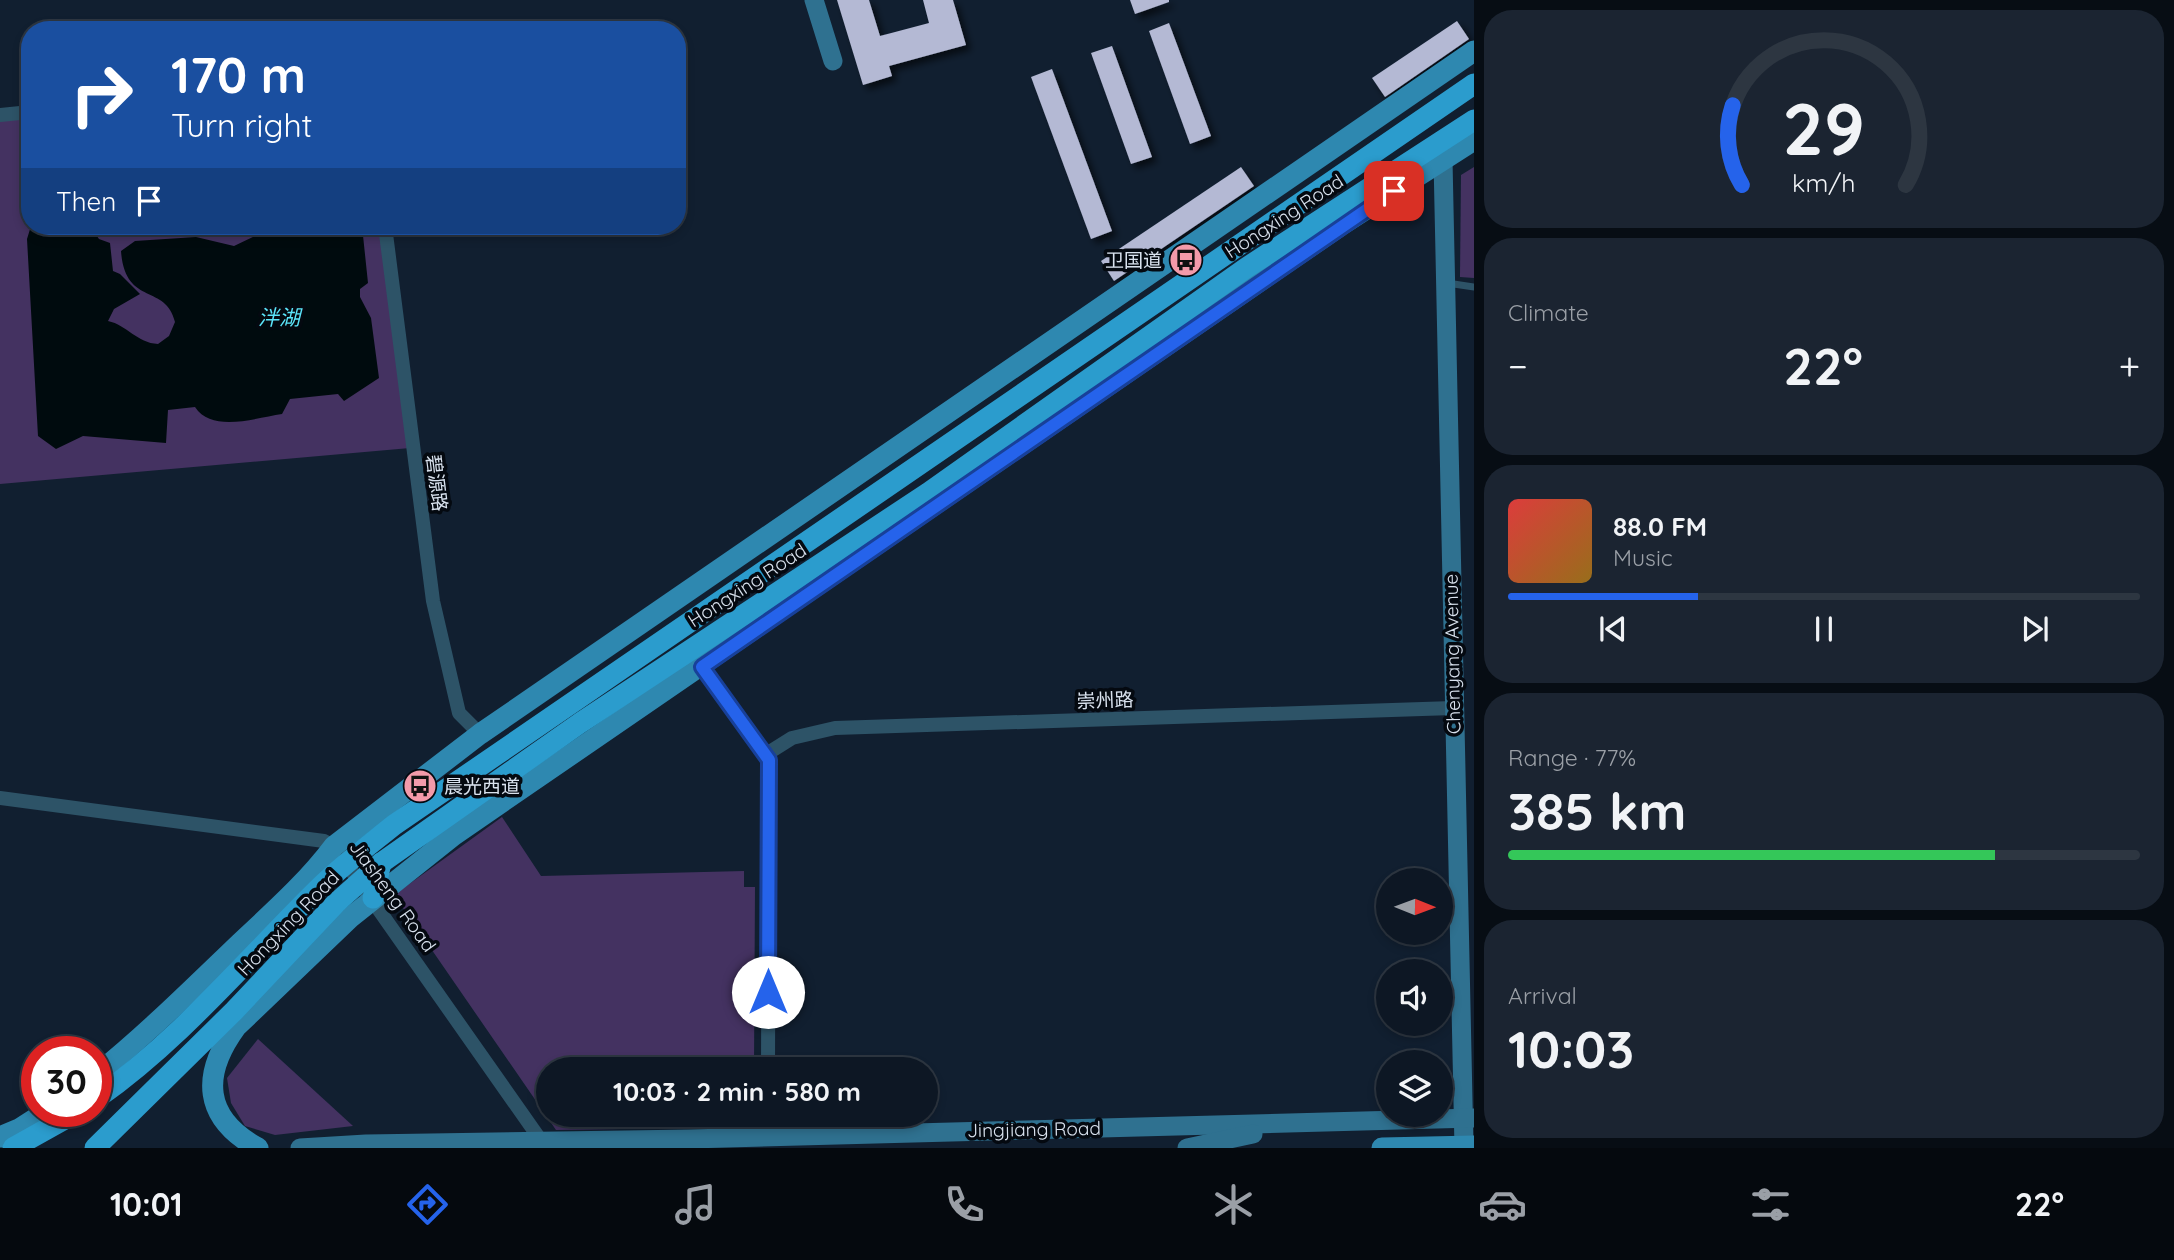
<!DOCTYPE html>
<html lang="en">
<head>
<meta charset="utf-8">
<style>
	:root { --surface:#0d1724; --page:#1b2431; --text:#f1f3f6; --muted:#9a9fa6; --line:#2d3641; --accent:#2563eb }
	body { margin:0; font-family:Quicksand,"Noto Sans SC",sans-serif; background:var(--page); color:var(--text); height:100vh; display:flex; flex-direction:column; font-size:26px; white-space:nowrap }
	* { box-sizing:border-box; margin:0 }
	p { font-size:23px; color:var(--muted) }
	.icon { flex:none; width:38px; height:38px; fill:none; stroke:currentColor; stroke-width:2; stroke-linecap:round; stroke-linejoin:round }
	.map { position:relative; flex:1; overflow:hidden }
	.side { display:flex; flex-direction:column; gap:10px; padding:10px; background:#070d14; width:700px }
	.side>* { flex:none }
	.guide { position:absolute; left:21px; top:21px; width:665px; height:214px; border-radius:28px; box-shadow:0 4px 10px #0003,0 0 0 2px var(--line); background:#1a4fa0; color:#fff; overflow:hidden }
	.needle { width:46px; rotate:91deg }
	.buttons { position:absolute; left:1376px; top:868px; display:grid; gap:14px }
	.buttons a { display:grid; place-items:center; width:77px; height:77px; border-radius:50%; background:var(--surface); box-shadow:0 4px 10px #0003,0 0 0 2px var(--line); font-size:35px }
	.speed { position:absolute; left:21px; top:1036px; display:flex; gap:14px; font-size:35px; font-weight:700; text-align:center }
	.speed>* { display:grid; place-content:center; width:91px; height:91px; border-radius:50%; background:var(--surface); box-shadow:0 4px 10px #0003,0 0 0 2px var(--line); line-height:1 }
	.speed .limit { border:10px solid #d22; background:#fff; color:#111 }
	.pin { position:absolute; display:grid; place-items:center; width:60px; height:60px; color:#fff; margin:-30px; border-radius:14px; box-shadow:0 4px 10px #0006 }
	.me { position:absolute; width:77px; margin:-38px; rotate:0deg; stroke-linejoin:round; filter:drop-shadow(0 0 5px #0008) }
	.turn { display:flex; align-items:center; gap:24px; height:147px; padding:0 35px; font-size:32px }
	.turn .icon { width:91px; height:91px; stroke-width:2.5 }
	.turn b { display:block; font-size:49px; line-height:60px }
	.then { display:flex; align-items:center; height:66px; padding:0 35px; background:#0003; gap:14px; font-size:26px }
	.big { font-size:52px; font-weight:700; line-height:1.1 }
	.side .widget { flex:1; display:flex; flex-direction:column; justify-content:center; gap:10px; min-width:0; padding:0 24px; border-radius:28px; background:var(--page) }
	.side .dial { align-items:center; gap:0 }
	.dial svg { height:182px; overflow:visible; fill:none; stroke:var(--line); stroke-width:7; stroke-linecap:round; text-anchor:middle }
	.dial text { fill:var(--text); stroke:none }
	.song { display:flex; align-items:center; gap:21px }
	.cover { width:84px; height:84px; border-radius:10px; background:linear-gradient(135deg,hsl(0 70% 55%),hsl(40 70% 35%)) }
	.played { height:7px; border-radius:4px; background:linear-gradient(90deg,var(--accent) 30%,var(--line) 30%) }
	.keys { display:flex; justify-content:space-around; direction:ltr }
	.heat { display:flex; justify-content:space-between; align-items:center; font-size:38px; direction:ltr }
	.charge { height:10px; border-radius:5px; background:linear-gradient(90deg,#34c759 77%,var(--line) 0) }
	.trip { position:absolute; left:536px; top:1057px; width:402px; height:70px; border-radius:35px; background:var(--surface); box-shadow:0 4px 10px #0003,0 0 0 2px var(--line); font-weight:700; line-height:70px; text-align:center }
	.tabs { display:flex; height:112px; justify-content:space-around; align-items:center; background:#05090e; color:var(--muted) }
	.tabs .icon { width:49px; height:49px }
	.tabs .on { color:var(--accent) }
	.tabs b { font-size:32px; color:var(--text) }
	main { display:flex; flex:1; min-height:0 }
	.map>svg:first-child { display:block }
</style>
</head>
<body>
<main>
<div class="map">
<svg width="1474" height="1148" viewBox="0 0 1474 1148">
	<defs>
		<filter id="shadow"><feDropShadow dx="5" dy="5" stdDeviation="3.5" flood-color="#0009"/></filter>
	</defs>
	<rect width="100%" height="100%" fill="#111f30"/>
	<g fill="#443261">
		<path d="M 30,117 L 30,226 L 381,226 L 410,448 L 0,484 L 0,120 Z"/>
		<path d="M 1474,167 L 1474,278 L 1460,277 L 1461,175 Z"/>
		<path d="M 502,817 L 541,876 L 744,871 L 744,887 L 755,887 L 754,1069 L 548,1069 L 548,1115 L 754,1115 L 754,1127 L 556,1130 L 394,895 Z"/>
		<path d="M 258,1039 L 353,1126 L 275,1135 L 245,1126 L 231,1103 L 227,1078 Z"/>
	</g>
	<path fill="#000b0e" d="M 31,226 L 66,226 L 77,237 L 92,229 L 99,239 L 110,243 L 113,271 L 120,274 L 140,294 L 114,309 L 108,321 C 127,325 137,343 158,344 L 169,336 L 175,322 C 166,283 125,307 121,251 L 135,241 L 196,237 L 234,246 L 276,226 L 362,226 L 368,283 L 360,289 L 360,297 L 371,318 L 379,378 L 344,401 L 338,394 L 290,399 L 282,414 C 255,418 212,433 195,407 L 168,410 L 166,443 L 83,436 L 56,449 L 38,436 L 27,239 Z"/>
	<g fill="#b4b9d4" filter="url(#shadow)">
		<path d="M 837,0 L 869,0 L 880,36 L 929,23 L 923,0 L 953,0 L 966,45 L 889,66 L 892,76 L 863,85 Z"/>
		<path d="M 1130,0 L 1169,0 L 1169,2 L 1135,14 Z"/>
		<path d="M 1457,21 L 1469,39 L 1385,97 L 1372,78 Z"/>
		<path d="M 1169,23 L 1211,136 L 1190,144 L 1149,31 Z"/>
		<path d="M 1112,46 L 1152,157 L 1131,164 L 1091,53 Z"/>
		<path d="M 1052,69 L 1112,231 L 1091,239 L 1031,77 Z"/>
		<path d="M 1241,167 L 1254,186 L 1114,281 L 1101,261 Z"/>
	</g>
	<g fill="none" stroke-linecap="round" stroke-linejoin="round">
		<path stroke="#2d5367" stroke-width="7" d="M 1447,283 L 1474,287"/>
		<g stroke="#2d5367" stroke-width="14">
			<path d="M 0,115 L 30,112"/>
			<path d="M 385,226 L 433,601 L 459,713 L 480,734"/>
			<path d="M 702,667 L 769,760 L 768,1069"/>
			<path d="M 765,755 L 792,738 L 835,728 L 1453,708"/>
			<path d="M 0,798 L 324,841 L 334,846 L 542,1142"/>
			<path d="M 768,1136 L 768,1115"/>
		</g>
		<g stroke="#2f7190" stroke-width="19">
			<path d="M 814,0 L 833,61"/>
			<path d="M 1443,160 L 1464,1148"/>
			<path d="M 300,1148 L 366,1144 L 690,1139 L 1474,1118"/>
			<path d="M 1187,1148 L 1253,1134"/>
		</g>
		<g stroke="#2e88b0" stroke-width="21">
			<path d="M 96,1075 C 147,1034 193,988 240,943 C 273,912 307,882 334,846 L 480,734 L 1474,51"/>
			<path d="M 0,1137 L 19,1129 L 47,1111"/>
			<path d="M 258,1148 C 203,1118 201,1075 236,1027 L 351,917 L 454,835 L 1340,226 L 1474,140"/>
			<path d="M 1382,1148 L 1474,1146"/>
		</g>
		<g stroke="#2b9ccd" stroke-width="21">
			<path d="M 1381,180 L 1412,180"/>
			<path d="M 373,898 L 381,863"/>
			<path d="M 96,1099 C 180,1040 245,961 317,890 C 341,866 368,846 394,825 L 1474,84"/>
			<path d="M 13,1148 L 79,1111"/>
			<path d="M 95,1148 L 234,1011 L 336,903 L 381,863 L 580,723 L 928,493 L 1246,268 L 1474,120"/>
		</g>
	</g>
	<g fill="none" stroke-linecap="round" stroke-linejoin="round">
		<defs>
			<path id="route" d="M 768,992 L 769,760 L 702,667 L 1394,191"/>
		</defs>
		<use href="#route" stroke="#184099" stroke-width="18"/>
		<use href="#route" stroke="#2563eb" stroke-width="12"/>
	</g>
	<defs>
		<symbol id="bus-disc" viewBox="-11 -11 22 22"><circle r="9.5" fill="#f39aaa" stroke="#040910"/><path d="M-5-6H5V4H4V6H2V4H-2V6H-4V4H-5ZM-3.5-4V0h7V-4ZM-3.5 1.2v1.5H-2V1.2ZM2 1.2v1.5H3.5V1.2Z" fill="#111"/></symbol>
	</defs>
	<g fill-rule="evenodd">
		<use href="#bus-disc" x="1167" y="241" width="38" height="38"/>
		<use href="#bus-disc" x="401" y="767" width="38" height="38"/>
	</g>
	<g text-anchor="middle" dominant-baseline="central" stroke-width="7" stroke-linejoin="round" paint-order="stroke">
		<g font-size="19" fill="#d9e2ee" stroke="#040910">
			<text transform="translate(1284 216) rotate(-33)">Hongxing Road</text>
			<text transform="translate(437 483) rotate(83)">碧源路</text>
			<text transform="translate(747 585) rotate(-33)">Hongxing Road</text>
			<text transform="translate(1452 654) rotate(-91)">Chenyang Avenue</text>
			<text transform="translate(1105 700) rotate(-2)">崇州路</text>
			<text transform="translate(393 896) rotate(54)">Jiasheng Road</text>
			<text transform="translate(288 923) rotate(-46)">Hongxing Road</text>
			<text transform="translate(1034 1129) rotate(-1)">Jingjiang Road</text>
		</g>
		<g font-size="19" fill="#d9e2ee" stroke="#040910" text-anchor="end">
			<text x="1162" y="260">卫国道</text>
			<text x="444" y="786" text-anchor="start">晨光西道</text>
		</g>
		<g font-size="21" font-style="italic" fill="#5be4f9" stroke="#040910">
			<text x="279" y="317">泮湖</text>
		</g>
	</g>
</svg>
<div class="buttons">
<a><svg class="needle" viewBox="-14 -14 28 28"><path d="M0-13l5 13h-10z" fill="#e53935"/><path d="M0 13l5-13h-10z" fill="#9a9fa6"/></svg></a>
<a><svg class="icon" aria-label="sound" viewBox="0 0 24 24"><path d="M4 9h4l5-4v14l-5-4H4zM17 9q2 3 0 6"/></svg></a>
<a><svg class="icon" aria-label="layers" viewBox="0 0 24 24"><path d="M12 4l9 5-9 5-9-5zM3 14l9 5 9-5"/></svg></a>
</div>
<div class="speed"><div class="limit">30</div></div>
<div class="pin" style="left:1394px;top:191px;background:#d93025"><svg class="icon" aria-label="arrive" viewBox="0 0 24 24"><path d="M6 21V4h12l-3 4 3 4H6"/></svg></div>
<svg class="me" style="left:768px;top:992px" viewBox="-20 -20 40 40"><circle r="19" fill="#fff"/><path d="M0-13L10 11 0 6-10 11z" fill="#2563eb"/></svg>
<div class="trip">10:03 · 2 min · 580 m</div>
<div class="guide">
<div class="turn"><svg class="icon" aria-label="right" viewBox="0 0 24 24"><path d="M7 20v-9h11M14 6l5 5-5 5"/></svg><div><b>170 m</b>Turn right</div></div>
<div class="then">Then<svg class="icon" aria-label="arrive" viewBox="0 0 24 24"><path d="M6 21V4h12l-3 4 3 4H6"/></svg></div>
</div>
</div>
<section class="side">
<div class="widget dial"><svg viewBox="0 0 100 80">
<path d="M14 69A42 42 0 1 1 86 69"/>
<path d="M14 69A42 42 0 0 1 10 34" stroke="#2563eb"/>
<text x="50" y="56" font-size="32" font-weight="700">29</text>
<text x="50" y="72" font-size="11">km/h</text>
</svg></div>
<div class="widget"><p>Climate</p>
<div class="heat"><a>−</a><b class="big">22°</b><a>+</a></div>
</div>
<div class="widget">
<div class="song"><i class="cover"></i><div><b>88.0 FM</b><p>Music</p></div></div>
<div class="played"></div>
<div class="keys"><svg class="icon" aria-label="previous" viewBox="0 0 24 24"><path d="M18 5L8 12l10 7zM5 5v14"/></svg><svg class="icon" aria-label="pause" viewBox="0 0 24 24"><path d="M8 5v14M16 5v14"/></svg><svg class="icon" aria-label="next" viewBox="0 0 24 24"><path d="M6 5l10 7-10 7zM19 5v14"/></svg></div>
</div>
<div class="widget"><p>Range · 77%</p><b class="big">385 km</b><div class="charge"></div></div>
<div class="widget"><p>Arrival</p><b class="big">10:03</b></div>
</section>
</main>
<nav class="tabs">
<b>10:01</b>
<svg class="icon on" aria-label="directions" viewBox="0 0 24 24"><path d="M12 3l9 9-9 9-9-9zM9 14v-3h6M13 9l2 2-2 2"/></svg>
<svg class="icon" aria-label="music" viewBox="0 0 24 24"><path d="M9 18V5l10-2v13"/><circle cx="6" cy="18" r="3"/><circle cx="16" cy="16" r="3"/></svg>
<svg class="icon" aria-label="phone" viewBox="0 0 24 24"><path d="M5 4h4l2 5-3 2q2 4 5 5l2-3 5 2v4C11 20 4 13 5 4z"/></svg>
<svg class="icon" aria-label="climate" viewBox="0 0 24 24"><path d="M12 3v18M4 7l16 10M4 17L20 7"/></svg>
<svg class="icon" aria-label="car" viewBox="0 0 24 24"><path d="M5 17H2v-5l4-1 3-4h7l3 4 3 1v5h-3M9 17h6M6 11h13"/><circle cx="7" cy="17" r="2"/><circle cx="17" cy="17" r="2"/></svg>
<svg class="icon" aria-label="filters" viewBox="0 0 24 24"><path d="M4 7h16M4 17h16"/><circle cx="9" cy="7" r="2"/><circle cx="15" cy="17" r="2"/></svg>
<b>22°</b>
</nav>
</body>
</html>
